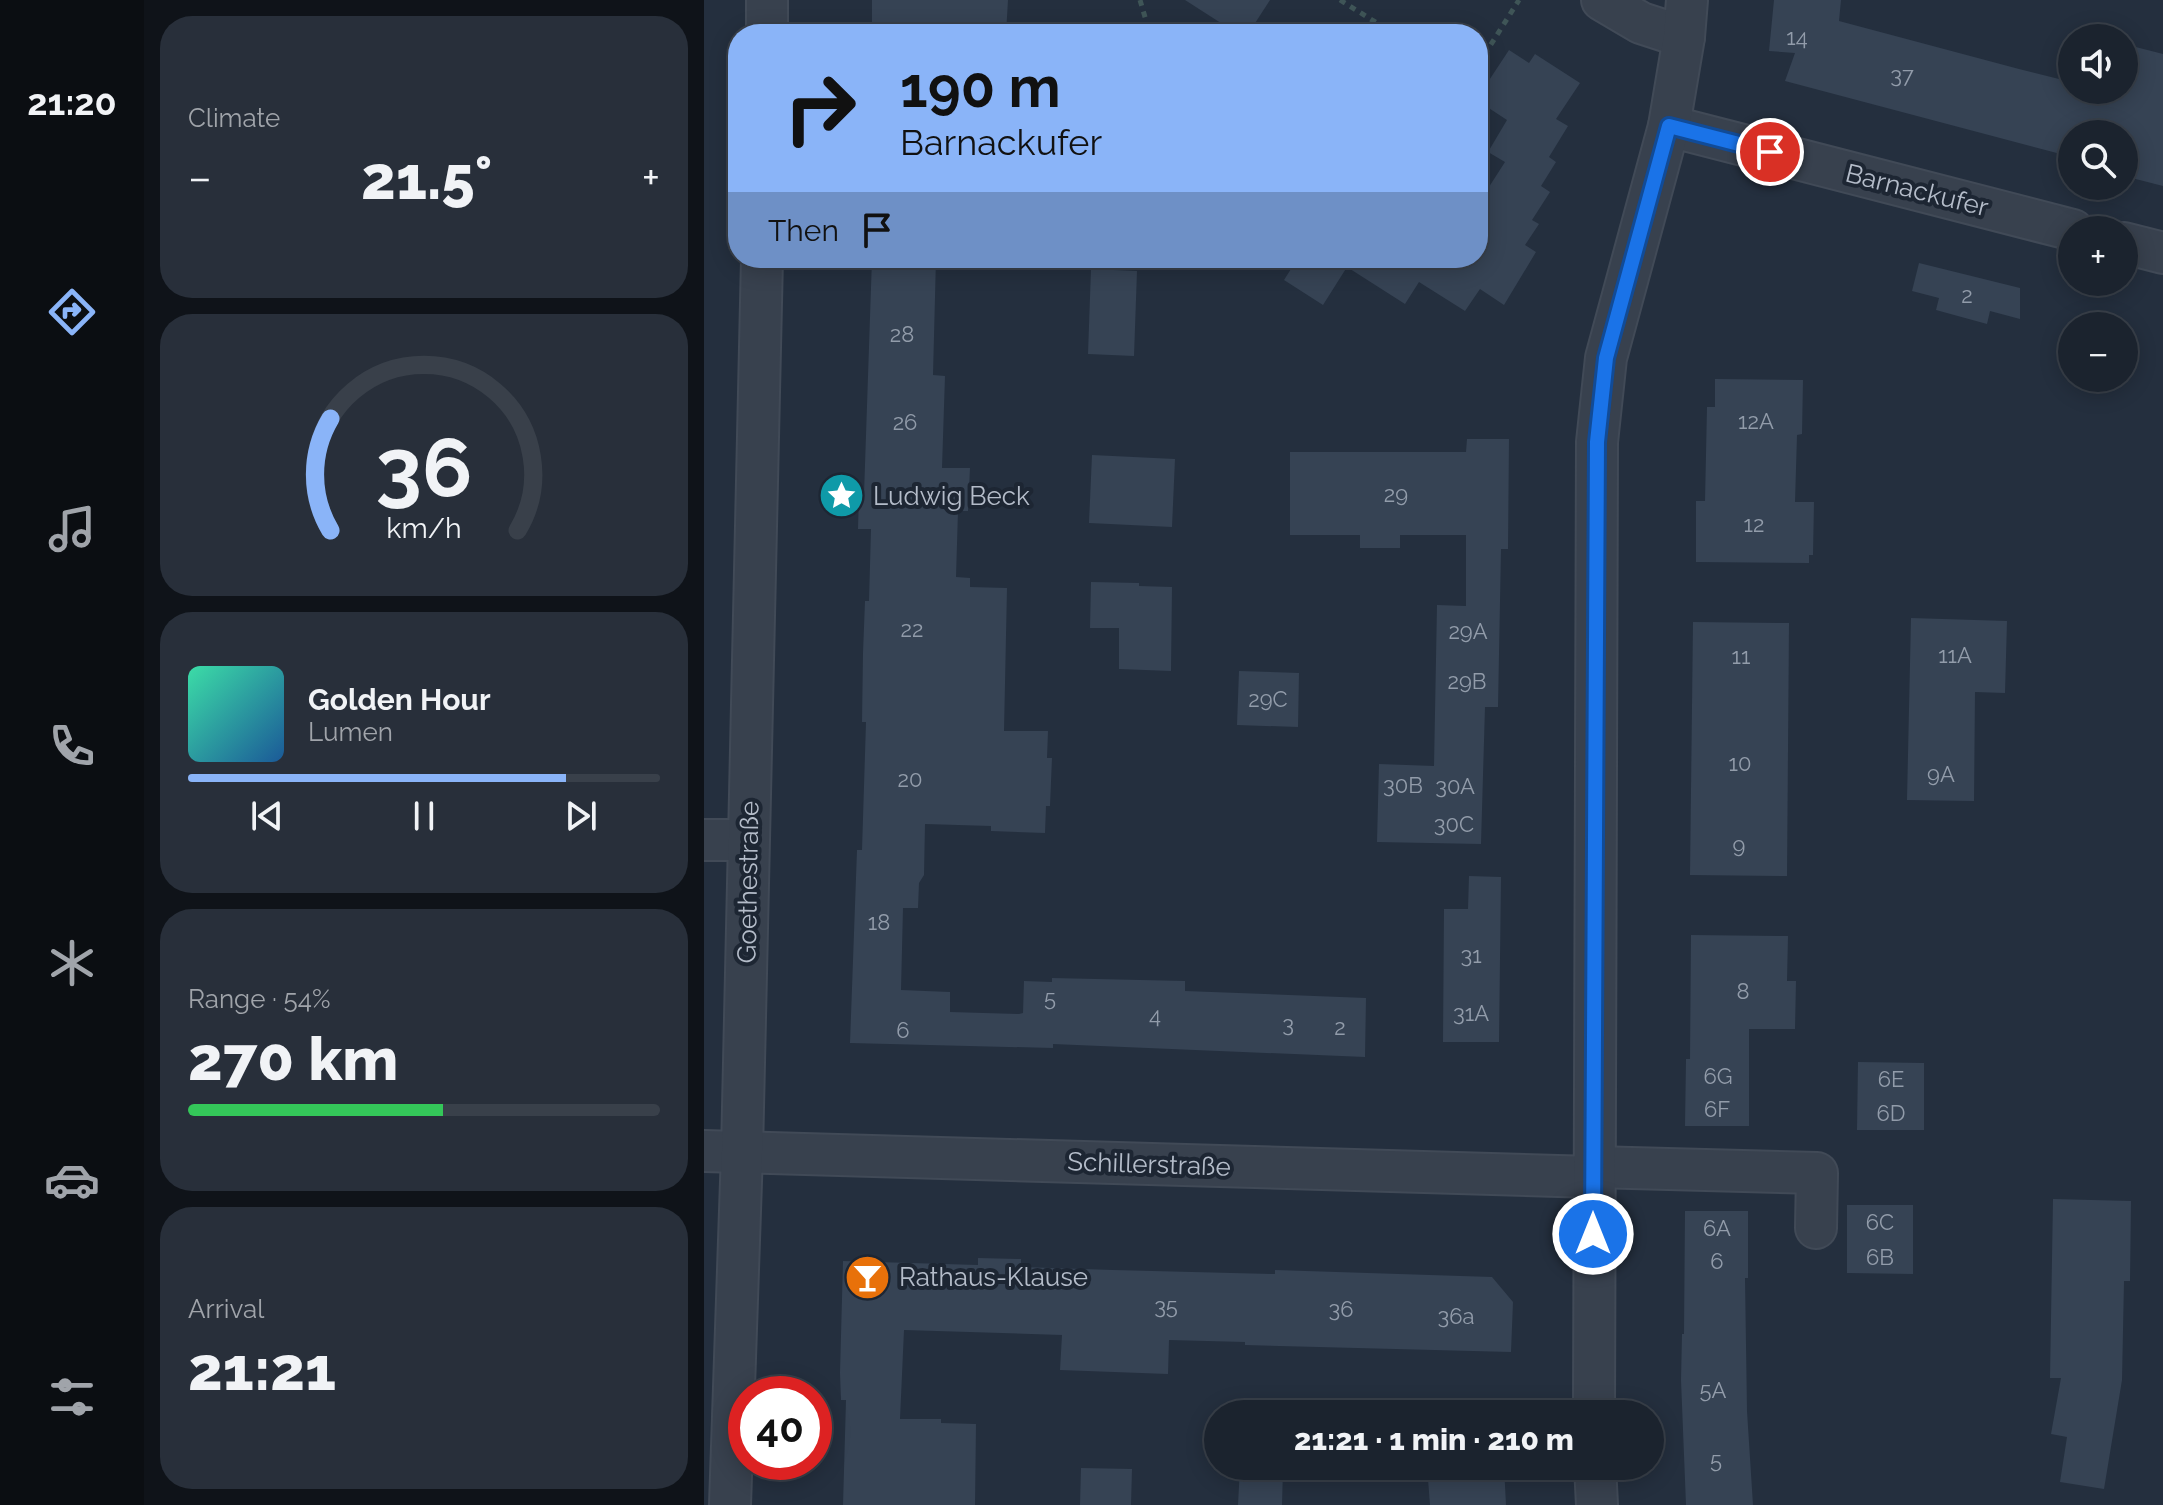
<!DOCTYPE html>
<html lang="en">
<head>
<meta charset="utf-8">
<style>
	:root { --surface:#1b232e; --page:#282f3a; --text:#f1f3f6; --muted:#a0a4aa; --line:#39404a; --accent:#8ab4f8 }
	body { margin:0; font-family:Raleway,sans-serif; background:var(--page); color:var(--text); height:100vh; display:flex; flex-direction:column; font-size:30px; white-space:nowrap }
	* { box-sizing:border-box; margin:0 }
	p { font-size:26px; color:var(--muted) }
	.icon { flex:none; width:44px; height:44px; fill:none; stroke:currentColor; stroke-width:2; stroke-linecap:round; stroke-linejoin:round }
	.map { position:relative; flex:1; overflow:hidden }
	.details { display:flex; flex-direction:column; gap:16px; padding:16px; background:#0f1319; width:560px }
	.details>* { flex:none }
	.guide { position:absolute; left:24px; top:24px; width:760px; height:244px; border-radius:32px; box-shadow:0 4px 20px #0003,0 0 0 2px var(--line); background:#8ab4f8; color:#111; overflow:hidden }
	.buttons { position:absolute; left:1354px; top:24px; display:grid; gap:16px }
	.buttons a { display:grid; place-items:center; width:80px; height:80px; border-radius:50%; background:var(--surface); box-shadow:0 4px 20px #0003,0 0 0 2px var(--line); font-size:40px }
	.speed { position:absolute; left:24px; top:1376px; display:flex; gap:16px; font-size:40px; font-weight:700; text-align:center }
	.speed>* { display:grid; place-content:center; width:104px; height:104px; border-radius:50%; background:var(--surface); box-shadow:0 4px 20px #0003,0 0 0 2px var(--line); line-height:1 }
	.speed .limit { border:12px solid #d22; background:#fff; color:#111 }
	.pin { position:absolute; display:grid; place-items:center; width:68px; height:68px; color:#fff; margin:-34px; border:4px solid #fff; border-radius:50%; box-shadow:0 2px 8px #0007 }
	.me { position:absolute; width:88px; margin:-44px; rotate:0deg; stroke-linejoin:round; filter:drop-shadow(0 0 6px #0008) }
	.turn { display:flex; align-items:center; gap:28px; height:168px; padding:0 40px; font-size:36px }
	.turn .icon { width:104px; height:104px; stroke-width:2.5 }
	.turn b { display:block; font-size:56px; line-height:68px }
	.then { display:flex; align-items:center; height:76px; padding:0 40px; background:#0003; gap:16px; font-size:30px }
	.big { font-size:60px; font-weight:800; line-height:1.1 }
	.details .tile { flex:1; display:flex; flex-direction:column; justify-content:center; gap:12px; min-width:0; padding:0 28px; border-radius:32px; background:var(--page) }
	.details .dial { align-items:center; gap:0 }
	.dial svg { height:208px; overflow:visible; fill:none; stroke:var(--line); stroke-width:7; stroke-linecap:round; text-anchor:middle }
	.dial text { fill:var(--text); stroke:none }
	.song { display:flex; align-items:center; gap:24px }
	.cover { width:96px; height:96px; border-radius:12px; background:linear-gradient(135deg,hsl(160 70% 55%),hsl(210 70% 35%)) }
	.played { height:8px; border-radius:4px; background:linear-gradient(90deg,var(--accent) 80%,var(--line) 80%) }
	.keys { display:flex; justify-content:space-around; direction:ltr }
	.heat { display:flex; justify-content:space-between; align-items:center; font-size:44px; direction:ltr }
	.charge { height:12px; border-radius:6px; background:linear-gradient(90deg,#34c759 54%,var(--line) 0) }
	.trip { position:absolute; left:500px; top:1400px; width:460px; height:80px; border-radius:40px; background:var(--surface); box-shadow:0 4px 20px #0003,0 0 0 2px var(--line); font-weight:800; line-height:80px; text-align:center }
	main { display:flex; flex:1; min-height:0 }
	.menu { display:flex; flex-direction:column; width:144px; justify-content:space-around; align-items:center; background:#0b0e12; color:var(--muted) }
	.menu .icon { width:56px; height:56px }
	.menu .active { color:var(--accent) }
	.menu b { font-size:36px; color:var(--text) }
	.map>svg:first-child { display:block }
</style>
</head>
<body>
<main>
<nav class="menu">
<b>21:20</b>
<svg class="icon active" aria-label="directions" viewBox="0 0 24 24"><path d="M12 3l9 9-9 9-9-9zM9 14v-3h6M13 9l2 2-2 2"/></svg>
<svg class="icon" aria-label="music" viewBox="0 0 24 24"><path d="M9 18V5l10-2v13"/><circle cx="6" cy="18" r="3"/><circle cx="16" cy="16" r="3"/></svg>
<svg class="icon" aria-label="phone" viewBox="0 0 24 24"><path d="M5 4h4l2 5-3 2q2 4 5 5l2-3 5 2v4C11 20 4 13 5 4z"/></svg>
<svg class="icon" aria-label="climate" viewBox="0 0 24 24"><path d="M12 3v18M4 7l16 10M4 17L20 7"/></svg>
<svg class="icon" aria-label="car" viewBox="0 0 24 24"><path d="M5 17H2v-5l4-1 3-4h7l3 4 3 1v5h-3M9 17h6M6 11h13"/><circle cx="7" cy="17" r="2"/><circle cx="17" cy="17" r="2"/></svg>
<svg class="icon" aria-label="filters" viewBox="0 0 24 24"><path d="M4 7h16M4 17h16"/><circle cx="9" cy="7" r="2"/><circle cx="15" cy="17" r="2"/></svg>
</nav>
<section class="details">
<div class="tile"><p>Climate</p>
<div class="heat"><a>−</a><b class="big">21.5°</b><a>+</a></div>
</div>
<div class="tile dial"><svg viewBox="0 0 100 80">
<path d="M14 69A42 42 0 1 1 86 69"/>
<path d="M14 69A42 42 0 0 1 14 26" stroke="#8ab4f8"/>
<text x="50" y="56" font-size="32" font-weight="700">36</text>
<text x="50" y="72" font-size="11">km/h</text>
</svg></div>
<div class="tile">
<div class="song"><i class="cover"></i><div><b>Golden Hour</b><p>Lumen</p></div></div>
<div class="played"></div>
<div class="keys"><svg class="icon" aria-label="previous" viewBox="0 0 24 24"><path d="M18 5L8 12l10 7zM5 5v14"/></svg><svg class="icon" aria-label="pause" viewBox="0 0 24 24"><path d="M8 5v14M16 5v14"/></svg><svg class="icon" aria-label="next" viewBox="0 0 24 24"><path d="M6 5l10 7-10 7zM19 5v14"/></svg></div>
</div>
<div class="tile"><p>Range · 54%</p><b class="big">270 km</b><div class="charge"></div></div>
<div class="tile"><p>Arrival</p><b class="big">21:21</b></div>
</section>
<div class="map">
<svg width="1459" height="1505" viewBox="0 0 1459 1505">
	<rect width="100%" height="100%" fill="#242f3e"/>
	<g fill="#364354">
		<path d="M 168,0 L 304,0 L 302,34 L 168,34 Z"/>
		<path d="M 481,0 L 566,0 L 544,34 L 534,34 Z"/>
		<path d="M 1070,0 L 1137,0 L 1135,21 L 1315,69 L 1367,82 L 1368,79 L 1368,90 L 1420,90 L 1420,44 L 1459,54 L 1459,186 L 1420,176 L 1420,134 L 1368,134 L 1368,157 L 1081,81 L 1091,53 L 1065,51 Z"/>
		<path d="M 805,50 L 825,63 L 831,54 L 876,83 L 852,119 L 864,126 L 845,157 L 852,162 L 837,186 L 846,192 L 828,220 L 835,224 L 821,245 L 832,252 L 800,305 L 776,289 L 761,311 L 715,282 L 701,304 L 643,267 L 619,305 L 580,280 L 594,258 L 774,258 L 774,204 L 801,162 L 784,152 L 803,120 L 774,101 L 774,97 Z"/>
		<path d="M 168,258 L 232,258 L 229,375 L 241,376 L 238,468 L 266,468 L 264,511 L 254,511 L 252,577 L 266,578 L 266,587 L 303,588 L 300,731 L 344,731 L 343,758 L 348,758 L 346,806 L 342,806 L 341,833 L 287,831 L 287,826 L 221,824 L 220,875 L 215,883 L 214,908 L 199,908 L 197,990 L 246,992 L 246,1012 L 315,1014 L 319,1013 L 320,981 L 348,982 L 348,978 L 481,981 L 481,991 L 662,998 L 661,1057 L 349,1044 L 349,1048 L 146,1043 L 153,850 L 158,850 L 162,722 L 158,722 L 159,653 L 161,601 L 165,601 L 167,529 L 154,529 L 155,494 L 160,494 Z"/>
		<path d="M 1215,263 L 1316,288 L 1316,319 L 1286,311 L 1283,324 L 1232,310 L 1235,298 L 1208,291 Z"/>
		<path d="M 387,269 L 433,271 L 430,356 L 384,354 Z"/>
		<path d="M 1011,379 L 1099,380 L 1098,434 L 1093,435 L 1091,502 L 1110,502 L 1109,555 L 1105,555 L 1105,563 L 992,562 L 992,501 L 1001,501 L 1003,407 L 1011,407 Z"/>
		<path d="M 763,439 L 805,439 L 804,549 L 797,549 L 794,707 L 781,707 L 777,844 L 673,842 L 675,764 L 730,766 L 733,605 L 762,606 L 762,535 L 696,535 L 696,548 L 656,548 L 656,535 L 586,535 L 586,452 L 762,452 Z"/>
		<path d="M 388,455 L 471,459 L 468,527 L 385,523 Z"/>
		<path d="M 387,582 L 435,583 L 435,586 L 468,587 L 467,671 L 415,669 L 415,628 L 386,628 Z"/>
		<path d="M 1207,618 L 1303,621 L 1301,693 L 1271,692 L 1270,801 L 1203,800 Z"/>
		<path d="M 989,622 L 1085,623 L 1083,876 L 986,875 Z"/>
		<path d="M 535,671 L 595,673 L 594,727 L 533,725 Z"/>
		<path d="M 765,876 L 797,877 L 795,1042 L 739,1042 L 740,909 L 764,909 Z"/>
		<path d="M 987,935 L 1084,936 L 1083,981 L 1092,981 L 1091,1029 L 1045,1029 L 1045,1126 L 981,1126 L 982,1059 L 986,1059 Z"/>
		<path d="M 1154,1062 L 1220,1063 L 1220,1130 L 1153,1130 Z"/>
		<path d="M 1349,1199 L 1427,1201 L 1426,1281 L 1420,1281 L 1418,1380 L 1400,1489 L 1356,1482 L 1363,1437 L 1347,1434 L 1357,1378 L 1346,1378 Z"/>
		<path d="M 1143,1205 L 1209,1205 L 1209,1274 L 1143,1273 Z"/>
		<path d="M 981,1211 L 1044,1211 L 1044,1278 L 1041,1278 L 1043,1411 L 1049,1505 L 982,1505 L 977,1380 L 978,1334 L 980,1334 Z"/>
		<path d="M 274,1258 L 317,1259 L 317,1267 L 409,1270 L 571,1274 L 571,1270 L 788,1277 L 809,1302 L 807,1352 L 541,1345 L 541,1342 L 465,1340 L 464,1374 L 356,1370 L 358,1335 L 200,1330 L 196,1419 L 237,1419 L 237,1423 L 272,1424 L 271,1505 L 139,1505 L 142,1400 L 137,1400 L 136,1373 L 139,1261 L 274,1265 Z"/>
		<path d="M 797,1402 L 797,1414 L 720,1414 L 719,1408 Z"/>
		<path d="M 536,1466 L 569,1466 L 568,1469 L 579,1469 L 578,1505 L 534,1505 Z"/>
		<path d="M 723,1466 L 800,1466 L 802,1505 L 726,1505 Z"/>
		<path d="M 377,1468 L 428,1469 L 427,1505 L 376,1505 Z"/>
	</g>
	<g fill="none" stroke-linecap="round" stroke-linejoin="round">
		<defs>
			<g id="minor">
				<path d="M 898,0 L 937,23 L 980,37"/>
				<path d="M 63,34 L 63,0"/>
				<path d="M 965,126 L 1369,230"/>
				<path d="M 1420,243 L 1459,253"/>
				<path d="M 0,840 L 44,840"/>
				<path d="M 0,1151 L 889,1177"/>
				<path d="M 890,1167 L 1113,1173 L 1112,1228"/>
				<path d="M 890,1414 L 893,442 L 902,358 L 965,126 L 980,37 L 983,0"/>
				<path d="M 891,1466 L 893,1505"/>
				<path d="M 26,1505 L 38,1152 L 58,258"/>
			</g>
		</defs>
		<use href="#minor" stroke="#414a57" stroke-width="44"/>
		<g stroke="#3f5557" stroke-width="5" stroke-dasharray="6 6" stroke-linecap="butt">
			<path d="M 436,0 L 446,34"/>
			<path d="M 636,0 L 681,28"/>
			<path d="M 677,34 L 681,28 L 690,34"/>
			<path d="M 774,65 L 815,0"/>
		</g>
		<use href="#minor" stroke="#38414e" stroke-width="40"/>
	</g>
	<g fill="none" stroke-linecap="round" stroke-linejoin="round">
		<defs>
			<path id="route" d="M 889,1234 L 893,442 L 902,358 L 965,126 L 1066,152"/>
		</defs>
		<use href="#route" stroke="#114b97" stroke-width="20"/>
		<use href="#route" stroke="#1a73e8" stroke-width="14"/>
	</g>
	<defs>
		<symbol id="sight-disc" viewBox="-11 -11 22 22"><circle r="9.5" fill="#0f9aa8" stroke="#1d2633"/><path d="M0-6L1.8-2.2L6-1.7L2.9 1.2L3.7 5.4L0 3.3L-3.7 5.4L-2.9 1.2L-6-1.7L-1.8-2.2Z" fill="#fff"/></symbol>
		<symbol id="bar-disc" viewBox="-11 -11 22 22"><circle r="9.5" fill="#e8710a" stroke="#1d2633"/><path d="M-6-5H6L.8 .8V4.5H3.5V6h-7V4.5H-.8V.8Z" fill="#fff"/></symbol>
	</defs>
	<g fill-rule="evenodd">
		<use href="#sight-disc" x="112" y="470" width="51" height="51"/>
		<use href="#bar-disc" x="138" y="1252" width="51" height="51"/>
	</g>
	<g text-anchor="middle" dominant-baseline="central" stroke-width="8" stroke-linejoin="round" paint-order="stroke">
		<g font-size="22" fill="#929caa">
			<text x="1093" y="37">14</text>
			<text x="1198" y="75">37</text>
			<text x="1263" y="295">2</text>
			<text x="198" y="334">28</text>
			<text x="1052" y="421">12A</text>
			<text x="201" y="422">26</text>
			<text x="692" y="494">29</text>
			<text x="1050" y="524">12</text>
			<text x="208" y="629">22</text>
			<text x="764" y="631">29A</text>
			<text x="1251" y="655">11A</text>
			<text x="1037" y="656">11</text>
			<text x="763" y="681">29B</text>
			<text x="564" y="699">29C</text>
			<text x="1036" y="763">10</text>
			<text x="1237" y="774">9A</text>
			<text x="206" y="779">20</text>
			<text x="699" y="785">30B</text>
			<text x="751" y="786">30A</text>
			<text x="750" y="824">30C</text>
			<text x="1035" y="845">9</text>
			<text x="175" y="922">18</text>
			<text x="767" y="955">31</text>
			<text x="1039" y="991">8</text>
			<text x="346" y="998">5</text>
			<text x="767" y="1013">31A</text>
			<text x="451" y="1015">4</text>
			<text x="584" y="1024">3</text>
			<text x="636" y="1027">2</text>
			<text x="199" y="1030">6</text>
			<text x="1014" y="1076">6G</text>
			<text x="1187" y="1079">6E</text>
			<text x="1013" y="1109">6F</text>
			<text x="1187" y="1113">6D</text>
			<text x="1176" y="1222">6C</text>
			<text x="1013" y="1228">6A</text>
			<text x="1176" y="1257">6B</text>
			<text x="1013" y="1261">6</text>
			<text x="462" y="1306">35</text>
			<text x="637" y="1309">36</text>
			<text x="752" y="1316">36a</text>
			<text x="1009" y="1390">5A</text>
			<text x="1012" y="1460">5</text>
		</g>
		<g font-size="26" fill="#b4bcc9" stroke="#1d2633">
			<text transform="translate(1213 190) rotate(14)">Barnackufer</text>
			<text transform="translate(44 882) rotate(-89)">Goethestraße</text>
			<text transform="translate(445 1164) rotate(2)">Schillerstraße</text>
		</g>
		<g font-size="26" fill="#b4bcc9" stroke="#1d2633" text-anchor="start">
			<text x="169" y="496">Ludwig Beck</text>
			<text x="195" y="1277">Rathaus-Klause</text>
		</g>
	</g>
</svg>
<div class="buttons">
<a><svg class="icon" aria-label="sound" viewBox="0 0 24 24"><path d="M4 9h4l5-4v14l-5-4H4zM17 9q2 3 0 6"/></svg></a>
<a><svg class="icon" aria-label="search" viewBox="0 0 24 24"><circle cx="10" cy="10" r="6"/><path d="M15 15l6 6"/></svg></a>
<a>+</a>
<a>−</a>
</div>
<div class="speed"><div class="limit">40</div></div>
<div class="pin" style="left:1066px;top:152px;background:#d93025"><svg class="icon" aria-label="arrive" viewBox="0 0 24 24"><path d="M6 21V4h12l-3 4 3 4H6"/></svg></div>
<svg class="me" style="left:889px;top:1234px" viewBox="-20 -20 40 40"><circle r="17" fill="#1a73e8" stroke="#fff" stroke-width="3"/><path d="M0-11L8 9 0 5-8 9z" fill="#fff"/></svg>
<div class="trip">21:21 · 1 min · 210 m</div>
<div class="guide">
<div class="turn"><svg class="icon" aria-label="right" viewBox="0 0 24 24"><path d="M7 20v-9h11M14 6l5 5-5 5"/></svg><div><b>190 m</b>Barnackufer</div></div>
<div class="then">Then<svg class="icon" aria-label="arrive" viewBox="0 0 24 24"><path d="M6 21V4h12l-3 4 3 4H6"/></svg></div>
</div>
</div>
</main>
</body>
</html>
